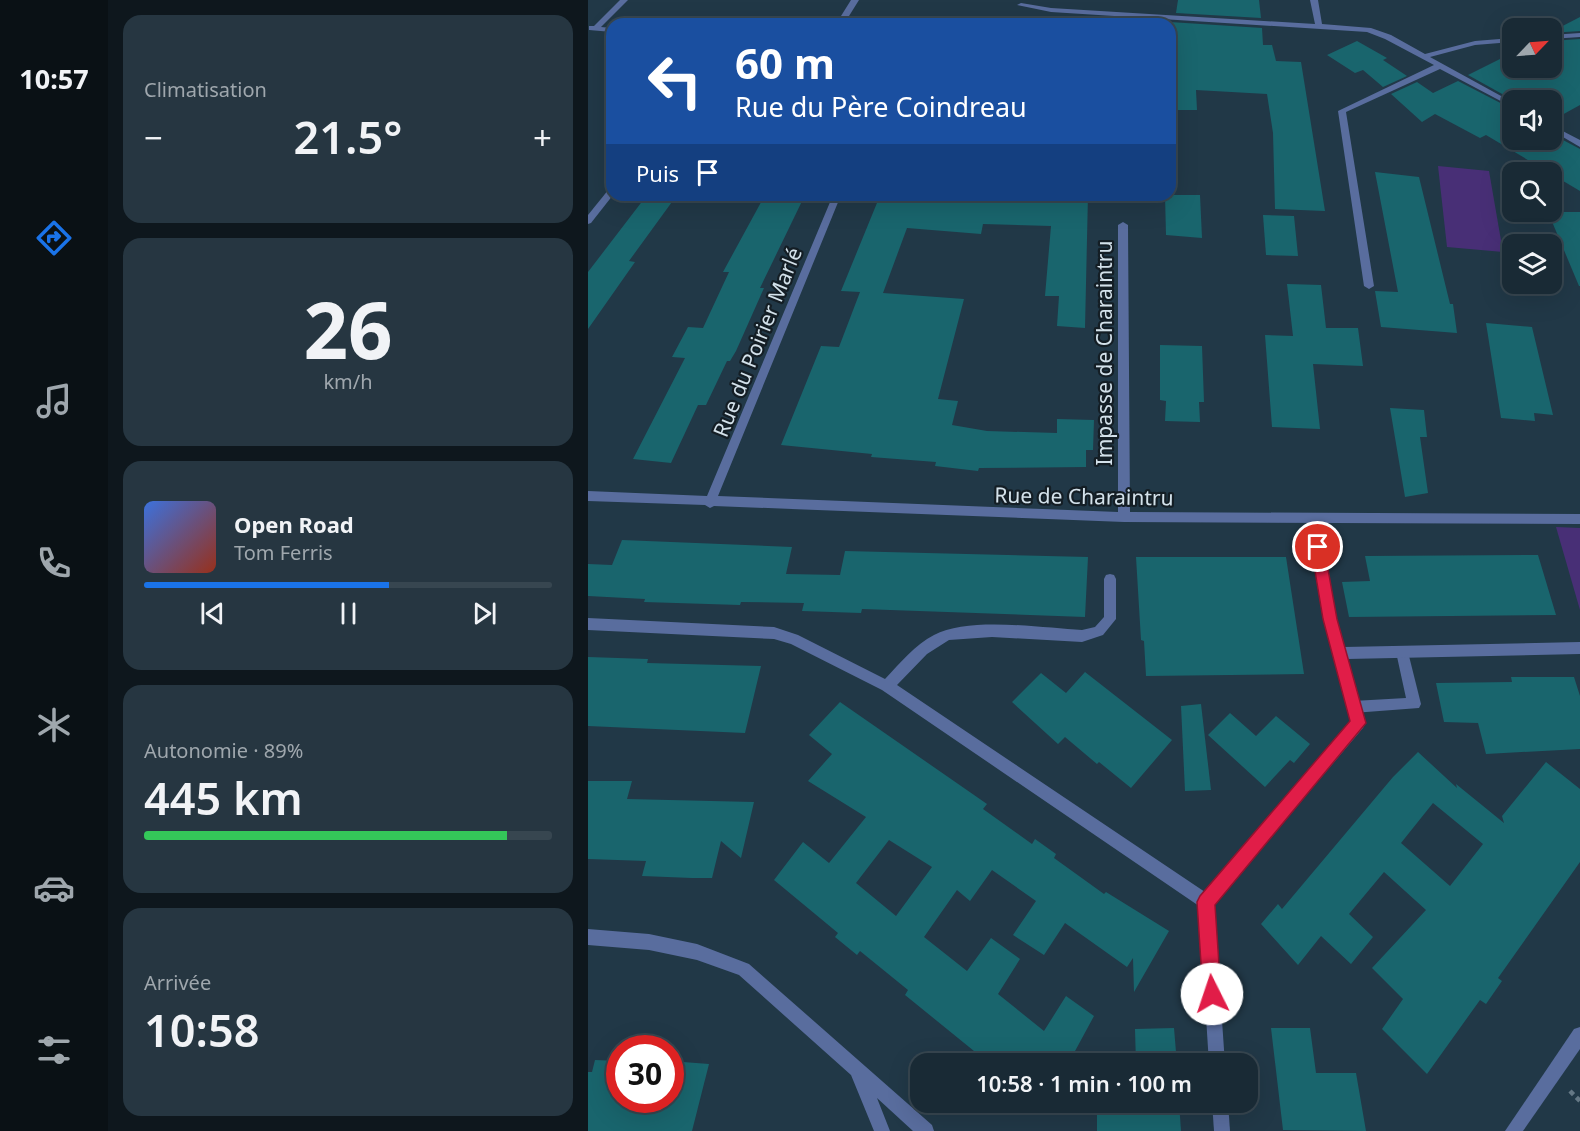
<!DOCTYPE html>
<html lang="fr">
<head>
<meta charset="utf-8">
<style>
	:root { --surface:#192a35; --page:#263641; --text:#f1f3f6; --muted:#9fa7ad; --line:#374650; --accent:#1a73e8 }
	body { margin:0; font-family:"Noto Sans",sans-serif; background:var(--page); color:var(--text); height:100vh; display:flex; flex-direction:column; font-size:22px; white-space:nowrap }
	* { box-sizing:border-box; margin:0 }
	p { font-size:20px; color:var(--muted) }
	.icon { flex:none; width:33px; height:33px; fill:none; stroke:currentColor; stroke-width:2; stroke-linecap:round; stroke-linejoin:round }
	.map { position:relative; flex:1; overflow:hidden }
	.panel { display:flex; flex-direction:column; gap:15px; padding:15px; background:#0e171d; width:480px }
	.panel>* { flex:none }
	.guide { position:absolute; left:18px; top:18px; width:570px; height:183px; border-radius:18px; box-shadow:0 6px 24px #0002,0 0 0 2px var(--line); background:#1a4fa0; color:#fff; overflow:hidden }
	.needle { width:39px; rotate:65deg }
	.fabs { position:absolute; left:914px; top:18px; display:grid; gap:12px }
	.fabs a { display:grid; place-items:center; width:60px; height:60px; border-radius:12px; background:var(--surface); box-shadow:0 6px 24px #0002,0 0 0 2px var(--line); font-size:30px }
	.speed { position:absolute; left:18px; top:1035px; display:flex; gap:12px; font-size:30px; font-weight:700; text-align:center }
	.speed>* { display:grid; place-content:center; width:78px; height:78px; border-radius:50%; background:var(--surface); box-shadow:0 6px 24px #0002,0 0 0 2px var(--line); line-height:1 }
	.speed .limit { border:9px solid #d22; background:#fff; color:#111 }
	.pin { position:absolute; display:grid; place-items:center; width:51px; height:51px; color:#fff; margin:-26px; border:3px solid #fff; border-radius:50%; box-shadow:0 2px 6px #0007 }
	.me { position:absolute; width:66px; margin:-33px; rotate:356deg; stroke-linejoin:round; filter:drop-shadow(0 0 4px #0008) }
	.turn { display:flex; align-items:center; gap:21px; height:126px; padding:0 30px; font-size:27px }
	.turn .icon { width:78px; height:78px; stroke-width:2.5 }
	.turn b { display:block; font-size:42px; line-height:51px }
	.then { display:flex; align-items:center; height:57px; padding:0 30px; background:#0003; gap:12px; font-size:22px }
	.big { font-size:45px; font-weight:600; line-height:1.1 }
	.panel .card { flex:1; display:flex; flex-direction:column; justify-content:center; gap:9px; min-width:0; padding:0 21px; border-radius:18px; background:var(--page) }
	.panel .dial { align-items:center; gap:0 }
	.dial b { font-size:78px; line-height:1 }
	.song { display:flex; align-items:center; gap:18px }
	.cover { width:72px; height:72px; border-radius:9px; background:linear-gradient(135deg,hsl(220 70% 55%),hsl(10 70% 35%)) }
	.played { height:6px; border-radius:3px; background:linear-gradient(90deg,var(--accent) 60%,var(--line) 60%) }
	.keys { display:flex; justify-content:space-around; direction:ltr }
	.heat { display:flex; justify-content:space-between; align-items:center; font-size:33px; direction:ltr }
	.charge { height:9px; border-radius:4px; background:linear-gradient(90deg,#34c759 89%,var(--line) 0) }
	.trip { position:absolute; left:322px; top:1053px; width:348px; height:60px; border-radius:18px; background:var(--surface); box-shadow:0 6px 24px #0002,0 0 0 2px var(--line); font-weight:600; line-height:60px; text-align:center }
	main { display:flex; flex:1; min-height:0 }
	.tabs { display:flex; flex-direction:column; width:108px; justify-content:space-around; align-items:center; background:#0a1115; color:var(--muted) }
	.tabs .icon { width:42px; height:42px }
	.tabs .active { color:var(--accent) }
	.tabs b { font-size:27px; color:var(--text) }
	.map>svg:first-child { display:block }
</style>
</head>
<body>
<main>
<nav class="tabs">
<b>10:57</b>
<svg class="icon active" aria-label="directions" viewBox="0 0 24 24"><path d="M12 3l9 9-9 9-9-9zM9 14v-3h6M13 9l2 2-2 2"/></svg>
<svg class="icon" aria-label="music" viewBox="0 0 24 24"><path d="M9 18V5l10-2v13"/><circle cx="6" cy="18" r="3"/><circle cx="16" cy="16" r="3"/></svg>
<svg class="icon" aria-label="phone" viewBox="0 0 24 24"><path d="M5 4h4l2 5-3 2q2 4 5 5l2-3 5 2v4C11 20 4 13 5 4z"/></svg>
<svg class="icon" aria-label="climate" viewBox="0 0 24 24"><path d="M12 3v18M4 7l16 10M4 17L20 7"/></svg>
<svg class="icon" aria-label="car" viewBox="0 0 24 24"><path d="M5 17H2v-5l4-1 3-4h7l3 4 3 1v5h-3M9 17h6M6 11h13"/><circle cx="7" cy="17" r="2"/><circle cx="17" cy="17" r="2"/></svg>
<svg class="icon" aria-label="filters" viewBox="0 0 24 24"><path d="M4 7h16M4 17h16"/><circle cx="9" cy="7" r="2"/><circle cx="15" cy="17" r="2"/></svg>
</nav>
<section class="panel">
<div class="card"><p>Climatisation</p>
<div class="heat"><a>−</a><b class="big">21.5°</b><a>+</a></div>
</div>
<div class="card dial"><b>26</b><p>km/h</p></div>
<div class="card">
<div class="song"><i class="cover"></i><div><b>Open Road</b><p>Tom Ferris</p></div></div>
<div class="played"></div>
<div class="keys"><svg class="icon" aria-label="previous" viewBox="0 0 24 24"><path d="M18 5L8 12l10 7zM5 5v14"/></svg><svg class="icon" aria-label="pause" viewBox="0 0 24 24"><path d="M8 5v14M16 5v14"/></svg><svg class="icon" aria-label="next" viewBox="0 0 24 24"><path d="M6 5l10 7-10 7zM19 5v14"/></svg></div>
</div>
<div class="card"><p>Autonomie · 89%</p><b class="big">445 km</b><div class="charge"></div></div>
<div class="card"><p>Arrivée</p><b class="big">10:58</b></div>
</section>
<div class="map">
<svg width="992" height="1131" viewBox="0 0 992 1131">
	<rect width="100%" height="100%" fill="#213847"/>
	<g fill="#482f76">
		<path d="M 850,166 L 901,171 L 915,252 L 859,247 Z"/>
		<path d="M 968,527 L 992,528 L 992,610 Z"/>
	</g>
	<g fill="#19656d" fill-rule="evenodd">
		<path d="M 590,0 L 671,0 L 673,18 L 588,13 Z"/>
		<path d="M 992,17 L 992,31 L 963,33 L 963,32 Z"/>
		<path d="M 582,22 L 674,28 L 675,45 L 684,45 L 688,61 L 713,62 L 737,211 L 687,209 L 685,133 L 679,94 L 608,90 L 609,110 L 582,110 Z"/>
		<path d="M 992,39 L 992,105 L 963,121 L 963,100 L 925,100 L 880,75 L 924,53 L 924,68 L 963,68 L 963,41 Z"/>
		<path d="M 769,41 L 799,58 L 795,60 L 819,76 L 795,87 L 775,70 L 767,73 L 739,55 Z"/>
		<path d="M 870,81 L 924,109 L 924,140 L 975,140 L 992,149 L 992,191 L 898,135 L 892,138 L 847,114 L 834,122 L 803,94 L 829,82 L 845,93 Z"/>
		<path d="M 787,172 L 831,177 L 862,304 L 865,304 L 869,333 L 793,327 L 787,291 L 810,292 Z"/>
		<path d="M 59,195 L 89,195 L 41,261 L 47,262 L 0,329 L 0,272 Z"/>
		<path d="M 177,195 L 217,195 L 172,288 L 176,288 L 148,351 L 142,361 L 139,361 L 118,405 L 110,405 L 83,463 L 45,459 L 97,358 L 84,357 L 100,327 L 115,328 L 141,272 L 135,272 Z"/>
		<path d="M 372,195 L 500,195 L 497,328 L 469,326 L 471,296 L 457,296 L 463,226 L 395,224 L 393,234 L 319,228 L 295,293 L 376,299 L 350,399 L 370,401 L 364,425 L 399,431 L 469,433 L 469,419 L 506,420 L 505,450 L 498,450 L 498,467 L 391,468 L 390,471 L 347,466 L 348,462 L 283,457 L 284,454 L 193,445 L 233,346 L 251,347 L 272,292 L 253,291 L 291,198 L 370,203 Z"/>
		<path d="M 577,195 L 612,195 L 614,238 L 578,235 Z"/>
		<path d="M 960,212 L 992,212 L 992,286 L 991,286 Z"/>
		<path d="M 675,215 L 706,216 L 710,256 L 678,255 Z"/>
		<path d="M 699,284 L 733,285 L 738,328 L 770,328 L 775,366 L 725,364 L 732,429 L 684,427 L 677,335 L 705,336 Z"/>
		<path d="M 898,323 L 944,327 L 965,415 L 946,413 L 947,421 L 913,418 Z"/>
		<path d="M 572,345 L 614,346 L 616,402 L 611,402 L 612,422 L 577,421 L 578,401 L 572,400 Z"/>
		<path d="M 802,408 L 836,410 L 839,437 L 832,437 L 840,493 L 817,497 Z"/>
		<path d="M 34,540 L 204,547 L 198,574 L 252,575 L 257,551 L 500,557 L 497,617 L 274,609 L 273,613 L 214,611 L 216,603 L 153,602 L 152,605 L 56,602 L 57,599 L 0,596 L 0,564 L 24,565 Z"/>
		<path d="M 950,555 L 968,615 L 761,617 L 754,582 L 782,581 L 777,556 Z"/>
		<path d="M 548,557 L 698,557 L 716,674 L 558,676 L 556,641 L 553,640 Z"/>
		<path d="M 0,657 L 60,659 L 59,663 L 173,666 L 157,733 L 0,726 Z"/>
		<path d="M 497,672 L 584,740 L 543,788 L 511,762 L 509,764 L 477,737 L 470,744 L 424,702 L 453,673 L 478,693 Z"/>
		<path d="M 923,677 L 986,677 L 992,696 L 992,749 L 898,754 L 890,723 L 856,722 L 848,683 L 924,682 Z"/>
		<path d="M 252,702 L 399,804 L 395,809 L 444,844 L 447,839 L 468,854 L 466,858 L 516,894 L 518,892 L 581,931 L 546,992 L 545,958 L 539,967 L 477,923 L 456,955 L 425,935 L 448,901 L 404,870 L 382,901 L 369,890 L 336,937 L 379,971 L 403,938 L 432,959 L 410,994 L 456,1031 L 478,996 L 506,1016 L 480,1064 L 402,1064 L 317,995 L 320,990 L 272,951 L 269,955 L 247,937 L 250,933 L 186,880 L 215,842 L 241,863 L 278,817 L 220,781 L 244,754 L 221,735 ZM 301,840 L 344,867 L 308,916 L 268,883 Z"/>
		<path d="M 613,704 L 623,790 L 597,791 L 593,706 Z"/>
		<path d="M 642,713 L 668,736 L 688,716 L 722,744 L 706,763 L 702,760 L 677,787 L 620,735 Z"/>
		<path d="M 830,752 L 869,788 L 868,784 L 916,823 L 914,816 L 958,762 L 992,789 L 992,862 L 910,978 L 914,981 L 898,1004 L 892,1000 L 839,1074 L 794,1029 L 815,999 L 784,968 L 838,910 L 796,872 L 761,914 L 785,937 L 763,964 L 733,936 L 710,965 L 673,924 L 690,904 L 694,909 L 805,777 ZM 845,803 L 895,844 L 862,886 L 813,843 Z"/>
		<path d="M 0,781 L 44,781 L 39,799 L 166,802 L 153,858 L 133,841 L 124,878 L 104,878 L 54,876 L 58,861 L 0,859 Z"/>
		<path d="M 586,1028 L 589,1064 L 548,1064 L 547,1029 Z"/>
		<path d="M 683,1028 L 722,1028 L 728,1073 L 768,1073 L 778,1131 L 695,1130 Z"/>
		<path d="M 7,1060 L 32,1061 L 32,1100 L 82,1100 L 82,1061 L 121,1064 L 104,1131 L 0,1131 L 0,1072 L 4,1072 Z"/>
		<path d="M 509,1102 L 591,1102 L 593,1131 L 509,1131 Z"/>
	</g>
	<g fill="none" stroke-linecap="round" stroke-linejoin="round">
		<path stroke="#657885" stroke-width="4.5" stroke-dasharray="5 4" stroke-linecap="butt" d="M 982,1091 L 992,1101"/>
		<path fill="#596d9e" fill-rule="evenodd" d="M 814,646 L 819,648 L 833,704 L 831,708 L 765,713 L 760,711 L 758,707 L 760,703 L 765,701 L 818,698 L 808,652 L 809,648 Z"/>
		<g fill="#596d9e" fill-rule="evenodd">
			<path d="M 32,0 L 40,0 L 13,27 L 24,28 L 24,32 L 1,30 L 1,26 L 6,26 Z"/>
			<path d="M 263,0 L 271,0 L 256,24 L 248,24 Z"/>
			<path d="M 722,0 L 730,0 L 734,24 L 783,28 L 803,35 L 837,54 L 887,41 L 924,38 L 924,42 L 887,45 L 842,57 L 924,102 L 924,107 L 852,69 L 758,112 L 786,286 L 781,289 L 776,286 L 750,111 L 846,65 L 797,39 L 779,32 L 463,12 L 429,5 L 433,3 L 463,8 L 727,24 Z"/>
			<path d="M 992,33 L 992,37 L 963,39 L 963,35 Z"/>
			<path d="M 963,125 L 992,140 L 992,147 L 963,130 Z"/>
			<path d="M 24,188 L 25,195 L 3,223 L 0,224 L 0,215 L 21,189 Z"/>
			<path d="M 245,195 L 253,195 L 130,496 L 530,512 L 530,225 L 535,222 L 540,225 L 542,512 L 992,514 L 992,524 L 536,522 L 126,506 L 122,508 L 117,505 L 0,501 L 0,491 L 119,496 Z"/>
			<path d="M 730,542 L 734,543 L 736,547 L 748,619 L 756,647 L 992,642 L 992,654 L 759,659 L 777,723 L 775,728 L 626,904 L 637,1064 L 621,1064 L 611,906 L 294,690 L 203,644 L 186,639 L 0,630 L 0,618 L 186,627 L 210,635 L 297,679 C 312,663 327,645 346,635 C 381,616 454,628 494,630 L 507,627 L 516,617 L 516,579 L 518,575 L 522,574 L 526,575 L 528,579 L 528,619 L 515,635 L 494,642 L 404,637 L 361,640 L 339,654 L 309,685 L 617,892 L 763,721 L 736,619 L 724,547 L 726,543 Z"/>
			<path d="M 0,929 L 61,934 L 109,944 L 161,964 L 344,1125 L 346,1131 L 325,1131 L 289,1098 L 302,1131 L 286,1131 L 263,1075 L 151,975 L 109,960 L 61,950 L 0,945 Z"/>
			<path d="M 992,1027 L 992,1049 L 935,1131 L 917,1131 L 986,1029 Z"/>
			<path d="M 624,1102 L 640,1102 L 642,1131 L 626,1131 Z"/>
		</g>
	</g>
	<path fill="#e11d48" stroke="#92132f" stroke-width="1.5" d="M 730,541 L 736,547 L 749,619 L 778,723 L 627,905 L 633,994 L 631,1001 L 624,1003 L 618,1001 L 615,994 L 609,902 L 612,896 L 762,721 L 735,619 L 723,547 Z"/>
	<g text-anchor="middle" dominant-baseline="central" stroke-width="4.5" stroke-linejoin="round" paint-order="stroke">
		<g font-size="21" fill="#d3e1ea" stroke="#141e25">
			<text transform="translate(169 342) rotate(-68)">Rue du Poirier Marlé</text>
			<text transform="translate(516 353) rotate(-90)">Impasse de Charaintru</text>
			<text transform="translate(496 496) rotate(1)">Rue de Charaintru</text>
		</g>
	</g>
</svg>
<div class="fabs">
<a><svg class="needle" viewBox="-14 -14 28 28"><path d="M0-13l5 13h-10z" fill="#e53935"/><path d="M0 13l5-13h-10z" fill="#9fa7ad"/></svg></a>
<a><svg class="icon" aria-label="sound" viewBox="0 0 24 24"><path d="M4 9h4l5-4v14l-5-4H4zM17 9q2 3 0 6"/></svg></a>
<a><svg class="icon" aria-label="search" viewBox="0 0 24 24"><circle cx="10" cy="10" r="6"/><path d="M15 15l6 6"/></svg></a>
<a><svg class="icon" aria-label="layers" viewBox="0 0 24 24"><path d="M12 4l9 5-9 5-9-5zM3 14l9 5 9-5"/></svg></a>
</div>
<div class="speed"><div class="limit">30</div></div>
<div class="pin" style="left:730px;top:547px;background:#d93025"><svg class="icon" aria-label="arrive" viewBox="0 0 24 24"><path d="M6 21V4h12l-3 4 3 4H6"/></svg></div>
<svg class="me" style="left:624px;top:994px" viewBox="-20 -20 40 40"><circle r="19" fill="#fff"/><path d="M0-13L10 11 0 6-10 11z" fill="#e11d48"/></svg>
<div class="trip">10:58 · 1 min · 100 m</div>
<div class="guide">
<div class="turn"><svg class="icon" aria-label="left" viewBox="0 0 24 24"><path d="M17 20v-9H6M10 6l-5 5 5 5"/></svg><div><b>60 m</b>Rue du Père Coindreau</div></div>
<div class="then">Puis<svg class="icon" aria-label="arrive" viewBox="0 0 24 24"><path d="M6 21V4h12l-3 4 3 4H6"/></svg></div>
</div>
</div>
</main>
</body>
</html>
